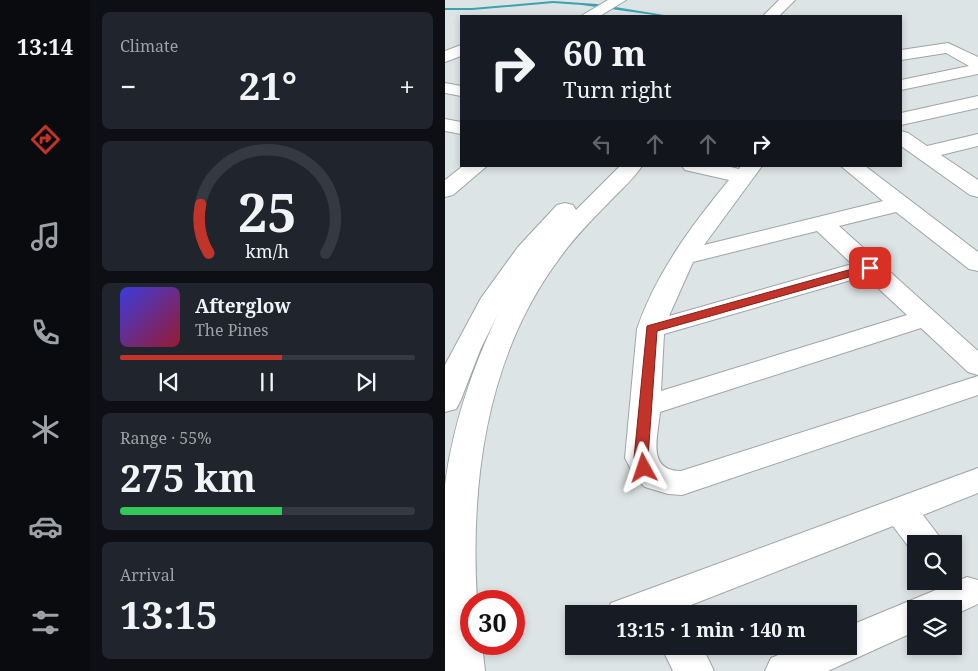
<!DOCTYPE html>
<html lang="en">
<head>
<meta charset="utf-8">
<style>
	:root { --surface:#171b24; --page:#20242c; --text:#f1f3f6; --muted:#9ea1a6; --line:#363941; --accent:#c2342a }
	body { margin:0; font-family:"Noto Serif",serif; background:var(--page); color:var(--text); height:100vh; display:flex; flex-direction:column; font-size:19px; white-space:nowrap }
	* { box-sizing:border-box; margin:0 }
	p { font-size:16px; color:var(--muted) }
	.icon { flex:none; width:28px; height:28px; fill:none; stroke:currentColor; stroke-width:2; stroke-linecap:round; stroke-linejoin:round }
	.map { position:relative; flex:1; overflow:hidden }
	.side { display:flex; flex-direction:column; gap:12px; padding:12px; background:#0d0f14; width:355px }
	.side>* { flex:none }
	.banner { position:absolute; left:15px; top:15px; width:442px; height:152px; border-radius:0px; box-shadow:0 2px 8px #0003; background:#171b24; color:var(--text); overflow:hidden }
	.tools { position:absolute; left:462px; top:535px; display:grid; gap:10px }
	.tools a { display:grid; place-items:center; width:55px; height:55px; border-radius:0px; background:var(--surface); box-shadow:0 2px 8px #0003; font-size:25px }
	.speed { position:absolute; left:15px; top:590px; display:flex; gap:10px; font-size:25px; font-weight:700; text-align:center }
	.speed>* { display:grid; place-content:center; width:65px; height:65px; border-radius:50%; background:var(--surface); box-shadow:0 2px 8px #0003; line-height:1 }
	.speed .limit { border:8px solid #d22; background:#fff; color:#111 }
	.pin { position:absolute; display:grid; place-items:center; width:42px; height:42px; color:#fff; margin:-21px; border-radius:10px; box-shadow:0 2px 8px #0006 }
	.me { position:absolute; width:55px; margin:-28px; rotate:355deg; stroke-linejoin:round; filter:drop-shadow(0 0 4px #0008) }
	.turn { display:flex; align-items:center; gap:18px; height:105px; padding:0 20px; font-size:22px }
	.turn .icon { width:65px; height:65px; stroke-width:2.5 }
	.turn b { display:block; font-size:35px; line-height:42px }
	.lanes { display:flex; align-items:center; height:48px; padding:0 20px; background:#0003; justify-content:center; gap:25px; direction:ltr }
	.lanes .off { opacity:.35 }
	.big { font-size:38px; font-weight:700; line-height:1.1 }
	.side .widget { flex:1; display:flex; flex-direction:column; justify-content:center; gap:8px; min-width:0; padding:0 18px; border-radius:8px; background:var(--page) }
	.side .dial { align-items:center; gap:0 }
	.dial svg { height:130px; overflow:visible; fill:none; stroke:var(--line); stroke-width:7; stroke-linecap:round; text-anchor:middle }
	.dial text { fill:var(--text); stroke:none }
	.song { display:flex; align-items:center; gap:15px }
	.cover { width:60px; height:60px; border-radius:8px; background:linear-gradient(135deg,hsl(240 70% 55%),hsl(350 70% 35%)) }
	.played { height:5px; border-radius:2px; background:linear-gradient(90deg,var(--accent) 55%,var(--line) 55%) }
	.keys { display:flex; justify-content:space-around; direction:ltr }
	.heat { display:flex; justify-content:space-between; align-items:center; font-size:28px; direction:ltr }
	.charge { height:8px; border-radius:4px; background:linear-gradient(90deg,#34c759 55%,var(--line) 0) }
	.trip { position:absolute; left:120px; top:605px; width:292px; height:50px; border-radius:0px; background:var(--surface); box-shadow:0 2px 8px #0003; font-weight:700; line-height:50px; text-align:center }
	main { display:flex; flex:1; min-height:0 }
	.tabs { display:flex; flex-direction:column; width:90px; justify-content:space-around; align-items:center; background:#090b0e; color:var(--muted) }
	.tabs .icon { width:35px; height:35px }
	.tabs .active { color:var(--accent) }
	.tabs b { font-size:22px; color:var(--text) }
	.map>svg:first-child { display:block }
</style>
</head>
<body>
<main>
<nav class="tabs">
<b>13:14</b>
<svg class="icon active" aria-label="directions" viewBox="0 0 24 24"><path d="M12 3l9 9-9 9-9-9zM9 14v-3h6M13 9l2 2-2 2"/></svg>
<svg class="icon" aria-label="music" viewBox="0 0 24 24"><path d="M9 18V5l10-2v13"/><circle cx="6" cy="18" r="3"/><circle cx="16" cy="16" r="3"/></svg>
<svg class="icon" aria-label="phone" viewBox="0 0 24 24"><path d="M5 4h4l2 5-3 2q2 4 5 5l2-3 5 2v4C11 20 4 13 5 4z"/></svg>
<svg class="icon" aria-label="climate" viewBox="0 0 24 24"><path d="M12 3v18M4 7l16 10M4 17L20 7"/></svg>
<svg class="icon" aria-label="car" viewBox="0 0 24 24"><path d="M5 17H2v-5l4-1 3-4h7l3 4 3 1v5h-3M9 17h6M6 11h13"/><circle cx="7" cy="17" r="2"/><circle cx="17" cy="17" r="2"/></svg>
<svg class="icon" aria-label="filters" viewBox="0 0 24 24"><path d="M4 7h16M4 17h16"/><circle cx="9" cy="7" r="2"/><circle cx="15" cy="17" r="2"/></svg>
</nav>
<section class="side">
<div class="widget"><p>Climate</p>
<div class="heat"><a>−</a><b class="big">21°</b><a>+</a></div>
</div>
<div class="widget dial"><svg viewBox="0 0 100 80">
<path d="M14 69A42 42 0 1 1 86 69"/>
<path d="M14 69A42 42 0 0 1 9 39" stroke="#c2342a"/>
<text x="50" y="56" font-size="32" font-weight="700">25</text>
<text x="50" y="72" font-size="11">km/h</text>
</svg></div>
<div class="widget">
<div class="song"><i class="cover"></i><div><b>Afterglow</b><p>The Pines</p></div></div>
<div class="played"></div>
<div class="keys"><svg class="icon" aria-label="previous" viewBox="0 0 24 24"><path d="M18 5L8 12l10 7zM5 5v14"/></svg><svg class="icon" aria-label="pause" viewBox="0 0 24 24"><path d="M8 5v14M16 5v14"/></svg><svg class="icon" aria-label="next" viewBox="0 0 24 24"><path d="M6 5l10 7-10 7zM19 5v14"/></svg></div>
</div>
<div class="widget"><p>Range · 55%</p><b class="big">275 km</b><div class="charge"></div></div>
<div class="widget"><p>Arrival</p><b class="big">13:15</b></div>
</section>
<div class="map">
<svg width="533" height="671" viewBox="0 0 533 671">
	<rect width="100%" height="100%" fill="#dde4e5"/>
	<g fill="none" stroke-linecap="round" stroke-linejoin="round">
		<path fill="#3ba2b0" fill-rule="evenodd" d="M 108,1 L 152,4 L 225,16 L 209,15 L 137,5 L 108,3 L 27,10 L 0,10 L 0,8 L 27,8 Z"/>
		<defs>
			<g id="minor">
				<path d="M 163,0 L 181,0 L 155,16 L 136,16 Z"/>
				<path d="M 334,0 L 350,0 L 334,16 L 318,16 Z"/>
				<path d="M 503,43 L 533,57 L 533,74 L 456,90 L 456,80 L 524,66 L 501,53 L 456,60 L 456,50 Z"/>
				<path d="M 16,45 L 16,56 L 0,62 L 0,51 Z"/>
				<path d="M 0,83 L 16,86 L 16,96 L 0,93 Z"/>
				<path d="M 533,96 L 533,108 L 456,125 L 456,113 Z"/>
				<path d="M 0,119 L 16,122 L 16,134 L 0,131 Z"/>
				<path d="M 456,131 L 463,133 L 482,146 L 533,134 L 533,146 L 496,155 L 533,180 L 533,197 L 525,195 L 456,146 Z"/>
				<path d="M 18,166 L 42,166 L 8,195 L 0,197 L 0,180 Z"/>
				<path d="M 175,166 L 197,166 C 190,177 179,187 169,197 C 150,217 130,236 114,259 C 41,357 25,483 32,601 L 26,601 L 26,644 L 37,644 L 40,671 L 0,671 L 0,485 C 8,424 27,369 53,314 L 36,348 L 15,402 L 11,409 L 0,412 L 0,365 L 36,298 L 73,247 L 112,205 L 120,203 L 128,205 L 131,210 Z"/>
				<path d="M 237,166 L 281,166 L 294,169 L 296,166 L 317,166 L 259,245 L 438,201 L 396,166 L 420,166 L 533,252 L 533,271 L 524,269 L 451,212 L 394,226 L 533,351 L 533,375 L 523,372 L 476,328 L 215,412 C 213,436 201,471 236,471 L 533,376 L 533,395 L 237,495 L 223,494 L 200,487 L 191,479 L 180,458 L 192,329 C 211,273 247,225 284,180 L 240,170 ZM 372,231 L 407,264 L 224,316 L 248,262 ZM 420,276 L 462,315 L 216,391 L 219,334 Z"/>
				<path d="M 533,468 L 533,493 L 478,515 L 500,544 L 471,544 L 471,554 L 469,554 L 448,526 L 223,614 L 161,614 L 166,603 Z"/>
				<path d="M 522,577 L 533,580 L 533,604 L 509,615 L 509,609 L 471,609 L 471,631 L 383,671 L 320,671 L 326,658 L 355,646 L 404,646 L 404,626 Z"/>
				<path d="M 216,646 L 257,646 L 269,671 L 228,671 Z"/>
			</g>
		</defs>
		<use href="#minor" stroke="#9da4a5" stroke-width="2"/>
		<use href="#minor" fill="#fff" fill-rule="evenodd"/>
	</g>
	<path fill="#c2342a" stroke="#7e221b" d="M 425,264 L 431,268 L 429,270 L 212,331 L 203,458 L 206,468 L 199,473 L 195,472 L 189,458 L 202,326 Z"/>
</svg>
<div class="tools">
<a><svg class="icon" aria-label="search" viewBox="0 0 24 24"><circle cx="10" cy="10" r="6"/><path d="M15 15l6 6"/></svg></a>
<a><svg class="icon" aria-label="layers" viewBox="0 0 24 24"><path d="M12 4l9 5-9 5-9-5zM3 14l9 5 9-5"/></svg></a>
</div>
<div class="speed"><div class="limit">30</div></div>
<div class="pin" style="left:425px;top:268px;background:#d93025"><svg class="icon" aria-label="arrive" viewBox="0 0 24 24"><path d="M6 21V4h12l-3 4 3 4H6"/></svg></div>
<svg class="me" style="left:199px;top:468px" viewBox="-20 -20 40 40"><path d="M0-17L14 15 0 8-14 15z" fill="#c2342a" stroke="#fff" stroke-width="4"/></svg>
<div class="trip">13:15 · 1 min · 140 m</div>
<div class="banner">
<div class="turn"><svg class="icon" aria-label="right" viewBox="0 0 24 24"><path d="M7 20v-9h11M14 6l5 5-5 5"/></svg><div><b>60 m</b>Turn right</div></div>
<div class="lanes"><svg class="icon off" aria-label="left" viewBox="0 0 24 24"><path d="M17 20v-9H6M10 6l-5 5 5 5"/></svg><svg class="icon off" aria-label="ahead" viewBox="0 0 24 24"><path d="M12 20V5M6 11l6-6 6 6"/></svg><svg class="icon off" aria-label="ahead" viewBox="0 0 24 24"><path d="M12 20V5M6 11l6-6 6 6"/></svg><svg class="icon" aria-label="right" viewBox="0 0 24 24"><path d="M7 20v-9h11M14 6l5 5-5 5"/></svg></div>
</div>
</div>
</main>
</body>
</html>
